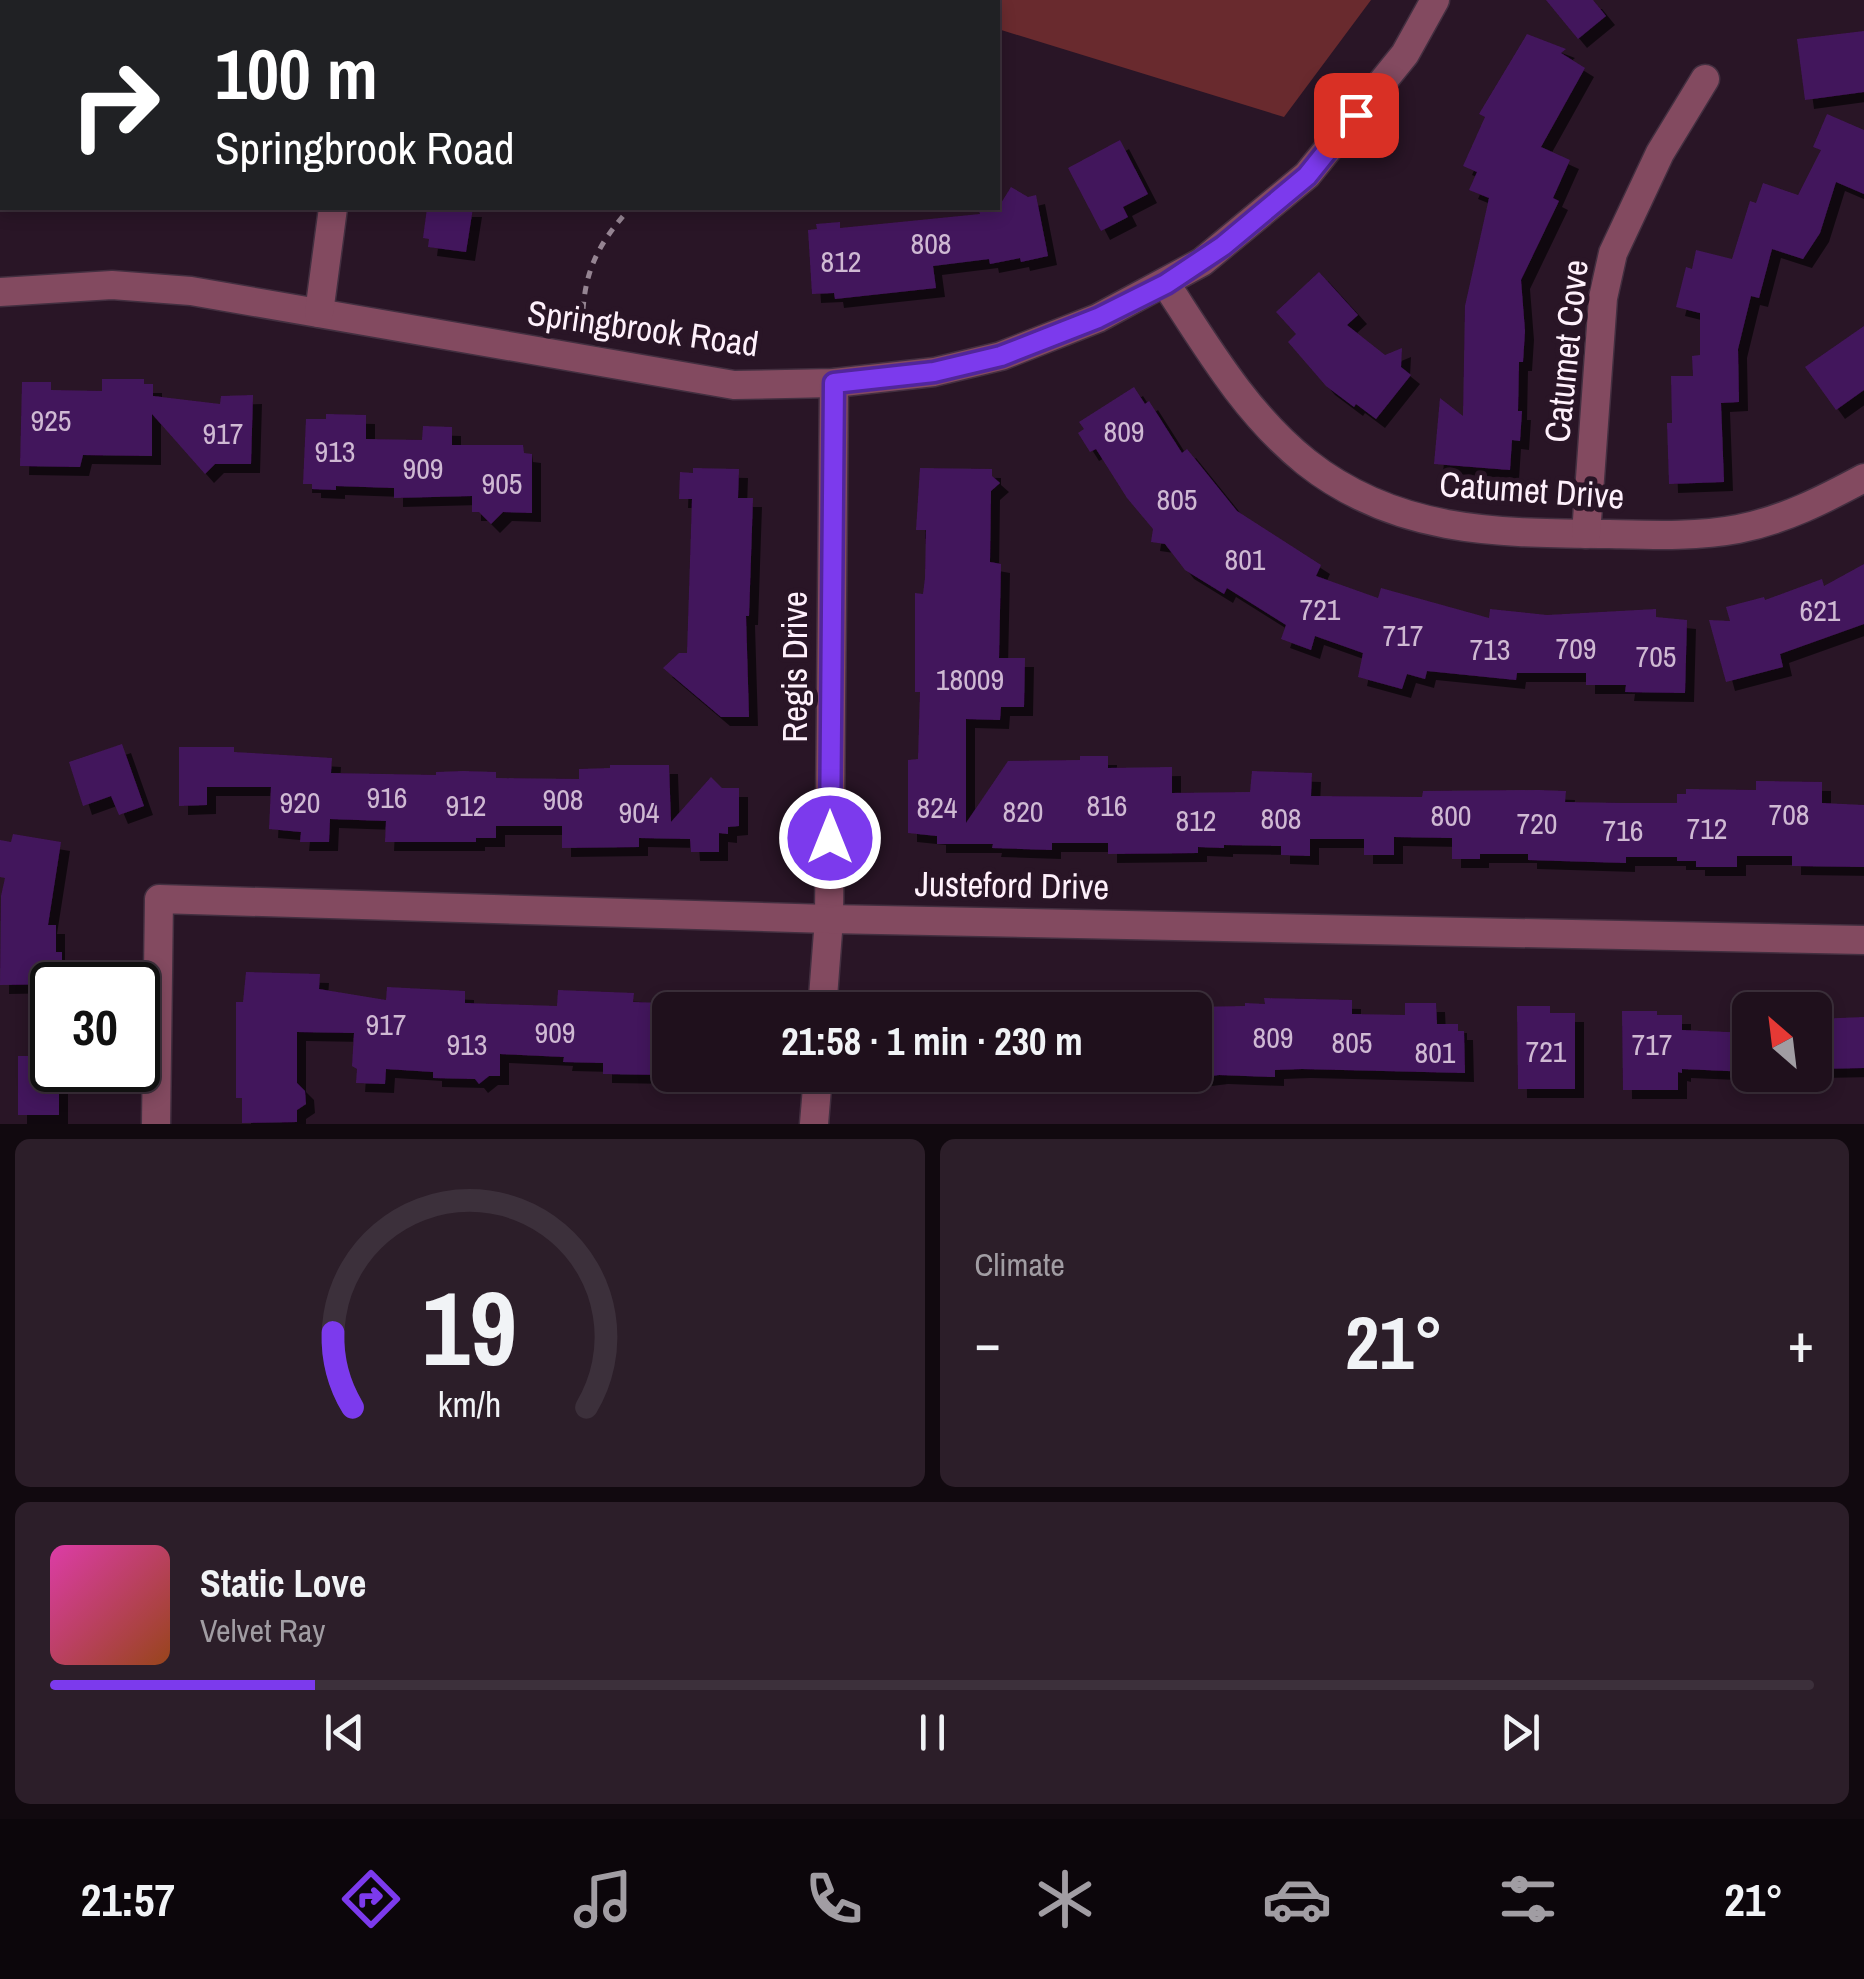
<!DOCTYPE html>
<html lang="en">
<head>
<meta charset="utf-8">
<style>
	:root { --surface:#1f101c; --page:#2c1e29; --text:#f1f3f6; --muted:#a19da3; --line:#3c303b; --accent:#7c3aed }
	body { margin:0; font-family:"Archivo Narrow",sans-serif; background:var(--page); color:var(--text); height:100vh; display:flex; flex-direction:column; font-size:38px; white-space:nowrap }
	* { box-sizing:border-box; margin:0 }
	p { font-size:32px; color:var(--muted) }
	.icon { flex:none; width:55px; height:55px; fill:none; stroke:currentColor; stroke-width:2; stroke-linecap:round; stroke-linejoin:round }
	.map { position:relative; height:1124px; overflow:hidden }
	.panel { display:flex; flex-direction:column; gap:15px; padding:15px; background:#11090f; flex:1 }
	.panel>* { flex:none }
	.guide { position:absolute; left:0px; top:0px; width:1000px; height:210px; box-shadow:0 5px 15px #0003,0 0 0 2px var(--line); background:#202124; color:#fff; overflow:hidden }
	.needle { width:65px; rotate:332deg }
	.tools { position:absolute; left:1732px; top:992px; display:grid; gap:20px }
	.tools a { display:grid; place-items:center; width:100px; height:100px; border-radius:15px; background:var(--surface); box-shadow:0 5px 15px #0003,0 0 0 2px var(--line); font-size:50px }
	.speed { position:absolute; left:30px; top:962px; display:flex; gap:20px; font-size:50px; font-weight:700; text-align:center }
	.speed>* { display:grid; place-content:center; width:130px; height:130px; border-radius:50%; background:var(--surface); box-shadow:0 5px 15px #0003,0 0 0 2px var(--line); line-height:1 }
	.speed .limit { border:5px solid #111; border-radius:15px; background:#fff; color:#111 }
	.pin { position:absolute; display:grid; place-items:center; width:85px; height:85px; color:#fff; margin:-42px; border-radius:20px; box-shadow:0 5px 15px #0006 }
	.me { position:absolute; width:110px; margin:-55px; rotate:0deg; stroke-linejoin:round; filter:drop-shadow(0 0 8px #0008) }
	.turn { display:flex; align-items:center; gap:35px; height:210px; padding:0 50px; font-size:45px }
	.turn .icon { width:130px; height:130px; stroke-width:2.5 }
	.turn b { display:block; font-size:70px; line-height:85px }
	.big { font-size:75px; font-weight:700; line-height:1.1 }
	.panel .widget { flex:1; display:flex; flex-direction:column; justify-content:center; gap:15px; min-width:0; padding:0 35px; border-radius:15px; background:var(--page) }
	.panel .dial { align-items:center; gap:0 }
	.dial svg { height:260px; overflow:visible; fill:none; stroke:var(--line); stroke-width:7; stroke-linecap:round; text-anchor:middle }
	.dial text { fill:var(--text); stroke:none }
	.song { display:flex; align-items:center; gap:30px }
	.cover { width:120px; height:120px; border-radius:15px; background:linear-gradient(135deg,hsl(320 70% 55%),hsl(20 70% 35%)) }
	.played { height:10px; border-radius:5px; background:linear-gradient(90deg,var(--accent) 15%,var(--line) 15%) }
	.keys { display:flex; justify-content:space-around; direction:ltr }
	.heat { display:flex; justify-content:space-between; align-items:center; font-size:55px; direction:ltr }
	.panel .tiles { flex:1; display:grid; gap:15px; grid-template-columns:1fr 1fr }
	.widget:last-child { grid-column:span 2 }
	.trip { position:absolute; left:652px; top:992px; width:560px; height:100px; border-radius:15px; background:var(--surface); box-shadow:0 5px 15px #0003,0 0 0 2px var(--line); font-weight:700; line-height:100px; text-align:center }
	.tabs { display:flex; height:160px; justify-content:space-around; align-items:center; background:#0c060b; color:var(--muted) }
	.tabs .icon { width:70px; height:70px }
	.tabs .current { color:var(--accent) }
	.tabs b { font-size:45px; color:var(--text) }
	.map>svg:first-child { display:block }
</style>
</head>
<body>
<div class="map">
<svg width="1864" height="1124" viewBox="0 0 1864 1124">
	<defs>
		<filter id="shadow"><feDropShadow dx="9" dy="9" stdDeviation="0" flood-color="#0009"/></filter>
	</defs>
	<rect width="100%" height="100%" fill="#291526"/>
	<path fill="#692a2e" d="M 905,0 L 1371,0 L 1284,117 L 998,29 L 998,2 Z"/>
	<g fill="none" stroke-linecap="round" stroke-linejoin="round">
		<path stroke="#3e2e78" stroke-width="9" d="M 693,0 L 693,2"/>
	</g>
	<g fill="#43155b" filter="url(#shadow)">
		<path d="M 1546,0 L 1593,0 L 1606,16 L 1578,39 Z"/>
		<path d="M 1864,31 L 1864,92 L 1805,100 L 1797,39 Z"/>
		<path d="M 1527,34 L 1566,49 L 1561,53 L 1585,68 L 1541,147 L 1570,160 L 1553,198 L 1559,201 L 1521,280 L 1525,331 L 1523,362 L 1519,362 L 1518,411 L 1522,411 L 1520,441 L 1512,440 L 1510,470 L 1434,464 L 1440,398 L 1463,416 L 1465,306 L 1489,198 L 1469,190 L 1477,172 L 1463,166 L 1485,117 L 1479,114 Z"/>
		<path d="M 1827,114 L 1864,130 L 1864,194 L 1836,182 L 1820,233 L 1803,259 L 1772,249 L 1759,298 L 1751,296 L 1738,349 L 1739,402 L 1721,403 L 1724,482 L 1669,484 L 1667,423 L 1672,423 L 1671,376 L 1693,376 L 1692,356 L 1700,355 L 1700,313 L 1676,307 L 1686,267 L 1692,269 L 1696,250 L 1732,259 L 1750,201 L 1756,203 L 1763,183 L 1798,195 L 1821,150 L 1813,147 Z"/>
		<path d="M 1120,140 L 1148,194 L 1123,207 L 1128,217 L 1101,231 L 1068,168 Z"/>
		<path d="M 1011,187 L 1028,197 L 1036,195 L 1048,256 L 1021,262 L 1020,258 L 990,264 L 989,259 L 933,266 L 936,288 L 835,299 L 834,293 L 812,294 L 808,230 L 817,229 L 816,224 L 840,222 L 840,228 L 980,214 L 978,208 L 998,208 Z"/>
		<path d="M 427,208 L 473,208 L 466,252 L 428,247 L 429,239 L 423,238 Z"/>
		<path d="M 1319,272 L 1358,315 L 1347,325 L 1385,355 L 1402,348 L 1401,367 L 1411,375 L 1376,419 L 1356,404 L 1354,407 L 1326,386 L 1288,342 L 1296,334 L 1276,312 Z"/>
		<path d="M 1864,326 L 1864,390 L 1836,410 L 1805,367 Z"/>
		<path d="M 102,379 L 144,379 L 144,384 L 153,384 L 153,396 L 220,404 L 221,396 L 253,395 L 251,464 L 215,464 L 205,474 L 152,414 L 152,456 L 83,455 L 80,467 L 20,466 L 22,382 L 51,382 L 51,390 L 102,391 Z"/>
		<path d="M 1134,387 L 1145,404 L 1149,401 L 1182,453 L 1187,449 L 1237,511 L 1321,565 L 1316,576 L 1378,598 L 1381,588 L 1489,618 L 1490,609 L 1547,615 L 1656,609 L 1656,617 L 1687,620 L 1685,693 L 1625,692 L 1626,685 L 1586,685 L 1586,673 L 1517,673 L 1516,680 L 1427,671 L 1425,679 L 1407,674 L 1402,689 L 1358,677 L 1363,653 L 1315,636 L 1311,650 L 1281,639 L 1286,625 L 1227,588 L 1224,594 L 1185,570 L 1165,544 L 1151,542 L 1153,529 L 1127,498 L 1096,449 L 1090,452 L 1078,433 L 1084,429 L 1079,422 Z"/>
		<path d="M 326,414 L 366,415 L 366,439 L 422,440 L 423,426 L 452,427 L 452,445 L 523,445 L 524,453 L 532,454 L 532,513 L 503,512 L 491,524 L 479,512 L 472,512 L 472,496 L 394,498 L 394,488 L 336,486 L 336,490 L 312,489 L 312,484 L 303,484 L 306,419 L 326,419 Z"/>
		<path d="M 693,468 L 739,469 L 738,498 L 753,498 L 749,616 L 746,616 L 749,717 L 721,717 L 663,668 L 679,653 L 687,653 L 692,499 L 679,499 L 680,472 L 693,473 Z"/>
		<path d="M 920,468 L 992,469 L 992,476 L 1000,483 L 991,491 L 990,562 L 1001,564 L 999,658 L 1025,658 L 1024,707 L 1001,707 L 1000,720 L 966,719 L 966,823 L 1008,761 L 1080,760 L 1080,756 L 1108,756 L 1108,768 L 1172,767 L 1172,793 L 1250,792 L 1252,771 L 1312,773 L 1311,796 L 1422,797 L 1423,791 L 1539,790 L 1566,791 L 1565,802 L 1622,803 L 1677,803 L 1677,794 L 1686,794 L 1686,789 L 1756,790 L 1756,781 L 1822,782 L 1822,803 L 1864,805 L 1864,867 L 1792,866 L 1792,856 L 1737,856 L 1737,867 L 1696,867 L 1696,861 L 1677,861 L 1677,857 L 1626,857 L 1626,863 L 1528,860 L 1528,854 L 1480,854 L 1480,859 L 1452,859 L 1452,838 L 1394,837 L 1394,855 L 1364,855 L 1364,839 L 1310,839 L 1310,856 L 1281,855 L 1281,846 L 1224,845 L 1224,848 L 1198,847 L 1198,853 L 1108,854 L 1108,843 L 1052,843 L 1052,850 L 992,848 L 993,844 L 937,844 L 937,836 L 908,833 L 908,760 L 918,759 L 920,692 L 915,692 L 915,593 L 923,594 L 925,578 L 926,530 L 916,530 Z"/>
		<path d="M 1864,564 L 1864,624 L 1780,654 L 1783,667 L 1726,682 L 1709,620 L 1730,621 L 1726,607 L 1764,597 L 1765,600 L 1822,579 L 1824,586 Z"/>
		<path d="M 122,744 L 144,806 L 119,815 L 111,796 L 83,806 L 69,762 Z"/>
		<path d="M 179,747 L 234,747 L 234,752 L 332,758 L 331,773 L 436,775 L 436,772 L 463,771 L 496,772 L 496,778 L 579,779 L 579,769 L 610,768 L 610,765 L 669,765 L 671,822 L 711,777 L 722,788 L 739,788 L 739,826 L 728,827 L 728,834 L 719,833 L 719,852 L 691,852 L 690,839 L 639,838 L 639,847 L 562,848 L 562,826 L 496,826 L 496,838 L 476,838 L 476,842 L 385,842 L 386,821 L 330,819 L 329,842 L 300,842 L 301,832 L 269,829 L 271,787 L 207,787 L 207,805 L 179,806 Z"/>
		<path d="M 13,834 L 61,842 L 48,925 L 56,925 L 56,952 L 62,952 L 62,984 L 0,985 L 1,896 L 5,878 L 0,877 L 0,840 L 11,842 Z"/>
		<path d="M 246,972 L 320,974 L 319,989 L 386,1000 L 387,987 L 465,991 L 465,1003 L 557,1006 L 558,990 L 634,993 L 633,1002 L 664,1003 L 662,1075 L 603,1074 L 603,1063 L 563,1062 L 564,1057 L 500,1054 L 500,1076 L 489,1076 L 479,1084 L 475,1079 L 433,1078 L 433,1072 L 386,1069 L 385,1084 L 356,1083 L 357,1069 L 352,1066 L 354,1033 L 297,1032 L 297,1083 L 305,1091 L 306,1104 L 297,1110 L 297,1122 L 242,1123 L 242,1098 L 236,1098 L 236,1002 L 243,1002 Z"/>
		<path d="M 1264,998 L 1352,1000 L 1352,1014 L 1405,1015 L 1405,1003 L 1436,1003 L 1437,1024 L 1458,1024 L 1458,1031 L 1464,1031 L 1465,1073 L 1302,1069 L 1275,1070 L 1275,1077 L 1219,1075 L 1195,1078 L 1195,1007 L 1245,1006 L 1245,1003 L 1265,1004 Z"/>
		<path d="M 1517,1006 L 1550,1006 L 1550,1013 L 1575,1013 L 1575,1089 L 1518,1089 Z"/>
		<path d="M 1622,1011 L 1657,1011 L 1657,1015 L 1682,1015 L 1682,1030 L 1750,1033 L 1750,1072 L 1682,1069 L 1682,1073 L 1678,1072 L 1678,1090 L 1623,1090 Z"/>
		<path d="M 1864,1017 L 1864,1068 L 1815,1069 L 1815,1019 Z"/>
		<path d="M 18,1056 L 52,1056 L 52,1070 L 59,1070 L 59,1115 L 18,1115 Z"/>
	</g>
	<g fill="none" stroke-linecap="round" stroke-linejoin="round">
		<defs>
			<g id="minor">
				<path d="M 302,0 L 303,2"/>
				<path d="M 1166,284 C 1207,347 1246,414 1306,462 C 1397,534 1500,533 1609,534 C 1651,535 1696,537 1738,529 C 1784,520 1823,500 1864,478"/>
				<path d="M 0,292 L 112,285 L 191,291 L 734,385 L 834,383 L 934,372 L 1001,356 L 1098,318 L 1202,262 L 1307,175 L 1405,54 L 1435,0"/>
				<path d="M 319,313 L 333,208"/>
				<path d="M 1586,534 L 1603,298 L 1613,253 L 1660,153 L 1705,79"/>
				<path d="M 822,1010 L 829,919 L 834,383"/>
				<path d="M 156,1124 L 159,899 L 829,919 L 1864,940"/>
				<path d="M 814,1124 L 818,1075"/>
			</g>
		</defs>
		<use href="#minor" stroke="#432f40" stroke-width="31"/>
		<g stroke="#958492" stroke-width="5" stroke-dasharray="8 8" stroke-linecap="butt">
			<path d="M 657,0 L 657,2"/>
			<path d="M 583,310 C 586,266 601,241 630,208"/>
		</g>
		<use href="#minor" stroke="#834a60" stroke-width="28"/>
	</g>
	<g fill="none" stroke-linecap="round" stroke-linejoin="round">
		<defs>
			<path id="route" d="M 830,838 L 834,383 L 934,372 L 1001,356 L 1098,318 L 1166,284 L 1223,246 L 1307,176 L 1356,115"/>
		</defs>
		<use href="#route" stroke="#51269a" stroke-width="25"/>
		<use href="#route" stroke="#7c3aed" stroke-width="18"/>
	</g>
	<g text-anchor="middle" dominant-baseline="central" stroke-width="10" stroke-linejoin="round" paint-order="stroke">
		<g font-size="30" fill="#cfb9d3">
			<text x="931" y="243">808</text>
			<text x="841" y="261">812</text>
			<text x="51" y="420">925</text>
			<text x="1124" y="431">809</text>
			<text x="223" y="433">917</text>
			<text x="335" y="451">913</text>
			<text x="423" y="468">909</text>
			<text x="502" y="483">905</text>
			<text x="1177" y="499">805</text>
			<text x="1245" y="559">801</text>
			<text x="1320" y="609">721</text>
			<text x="1820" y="610">621</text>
			<text x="1403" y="635">717</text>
			<text x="1576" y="648">709</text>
			<text x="1490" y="649">713</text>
			<text x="1656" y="656">705</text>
			<text x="970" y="679">18009</text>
			<text x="387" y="797">916</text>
			<text x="563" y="799">908</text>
			<text x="300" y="802">920</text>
			<text x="466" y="805">912</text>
			<text x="1107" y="805">816</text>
			<text x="937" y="807">824</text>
			<text x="1023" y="811">820</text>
			<text x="639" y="812">904</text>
			<text x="1789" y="814">708</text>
			<text x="1451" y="815">800</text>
			<text x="1281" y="818">808</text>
			<text x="1196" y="820">812</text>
			<text x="1537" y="823">720</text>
			<text x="1707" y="828">712</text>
			<text x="1623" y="830">716</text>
			<text x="386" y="1024">917</text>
			<text x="555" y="1032">909</text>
			<text x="1273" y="1037">809</text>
			<text x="1352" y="1042">805</text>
			<text x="467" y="1044">913</text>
			<text x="1652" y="1044">717</text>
			<text x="1546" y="1051">721</text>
			<text x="1435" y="1052">801</text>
		</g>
		<g font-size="35" fill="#fef0fb" stroke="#291526">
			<text transform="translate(643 328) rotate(8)">Springbrook Road</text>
			<text transform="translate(1566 351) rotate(-84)">Catumet Cove</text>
			<text transform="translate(1532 490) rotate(4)">Catumet Drive</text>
			<text transform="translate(794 667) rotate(-90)">Regis Drive</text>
			<text transform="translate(1012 885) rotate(1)">Justeford Drive</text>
		</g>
	</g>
</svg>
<div class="tools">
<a><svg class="needle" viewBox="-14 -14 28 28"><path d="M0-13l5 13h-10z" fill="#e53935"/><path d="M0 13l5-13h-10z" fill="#a19da3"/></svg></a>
</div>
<div class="speed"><div class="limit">30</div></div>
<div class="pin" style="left:1356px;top:115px;background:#d93025"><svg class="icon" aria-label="arrive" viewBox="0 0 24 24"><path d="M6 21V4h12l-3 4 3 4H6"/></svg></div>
<svg class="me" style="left:830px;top:838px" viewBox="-20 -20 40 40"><circle r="17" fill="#7c3aed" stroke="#fff" stroke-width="3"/><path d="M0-11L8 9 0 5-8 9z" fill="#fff"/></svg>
<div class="trip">21:58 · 1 min · 230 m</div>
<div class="guide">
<div class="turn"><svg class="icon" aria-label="right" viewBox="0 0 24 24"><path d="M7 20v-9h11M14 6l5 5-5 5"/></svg><div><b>100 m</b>Springbrook Road</div></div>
</div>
</div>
<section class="panel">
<div class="tiles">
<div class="widget dial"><svg viewBox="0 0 100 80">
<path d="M14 69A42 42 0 1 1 86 69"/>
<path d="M14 69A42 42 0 0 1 8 46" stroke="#7c3aed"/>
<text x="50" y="56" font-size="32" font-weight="700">19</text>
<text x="50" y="72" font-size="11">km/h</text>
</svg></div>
<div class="widget"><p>Climate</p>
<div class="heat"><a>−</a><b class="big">21°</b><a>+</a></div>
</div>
<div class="widget">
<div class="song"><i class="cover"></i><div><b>Static Love</b><p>Velvet Ray</p></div></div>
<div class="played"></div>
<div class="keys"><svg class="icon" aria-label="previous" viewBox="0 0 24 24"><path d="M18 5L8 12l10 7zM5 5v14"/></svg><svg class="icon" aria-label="pause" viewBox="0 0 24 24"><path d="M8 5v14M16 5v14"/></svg><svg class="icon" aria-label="next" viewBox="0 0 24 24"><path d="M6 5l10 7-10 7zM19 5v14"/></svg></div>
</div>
</div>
</section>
<nav class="tabs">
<b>21:57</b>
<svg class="icon current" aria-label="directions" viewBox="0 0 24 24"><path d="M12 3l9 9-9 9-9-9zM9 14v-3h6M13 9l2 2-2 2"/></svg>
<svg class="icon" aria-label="music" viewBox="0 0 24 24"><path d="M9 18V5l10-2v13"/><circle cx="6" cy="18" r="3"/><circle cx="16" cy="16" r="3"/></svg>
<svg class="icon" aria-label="phone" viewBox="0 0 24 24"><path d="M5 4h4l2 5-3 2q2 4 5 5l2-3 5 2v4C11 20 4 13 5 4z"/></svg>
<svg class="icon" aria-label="climate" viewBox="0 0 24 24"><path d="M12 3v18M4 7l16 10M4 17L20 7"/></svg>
<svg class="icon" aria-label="car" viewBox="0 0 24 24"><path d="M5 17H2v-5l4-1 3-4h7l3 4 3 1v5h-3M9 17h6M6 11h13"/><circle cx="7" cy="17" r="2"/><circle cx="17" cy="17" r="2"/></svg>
<svg class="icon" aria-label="filters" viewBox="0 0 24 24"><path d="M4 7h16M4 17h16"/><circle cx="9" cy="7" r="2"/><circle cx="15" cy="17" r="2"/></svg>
<b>21°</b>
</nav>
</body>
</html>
